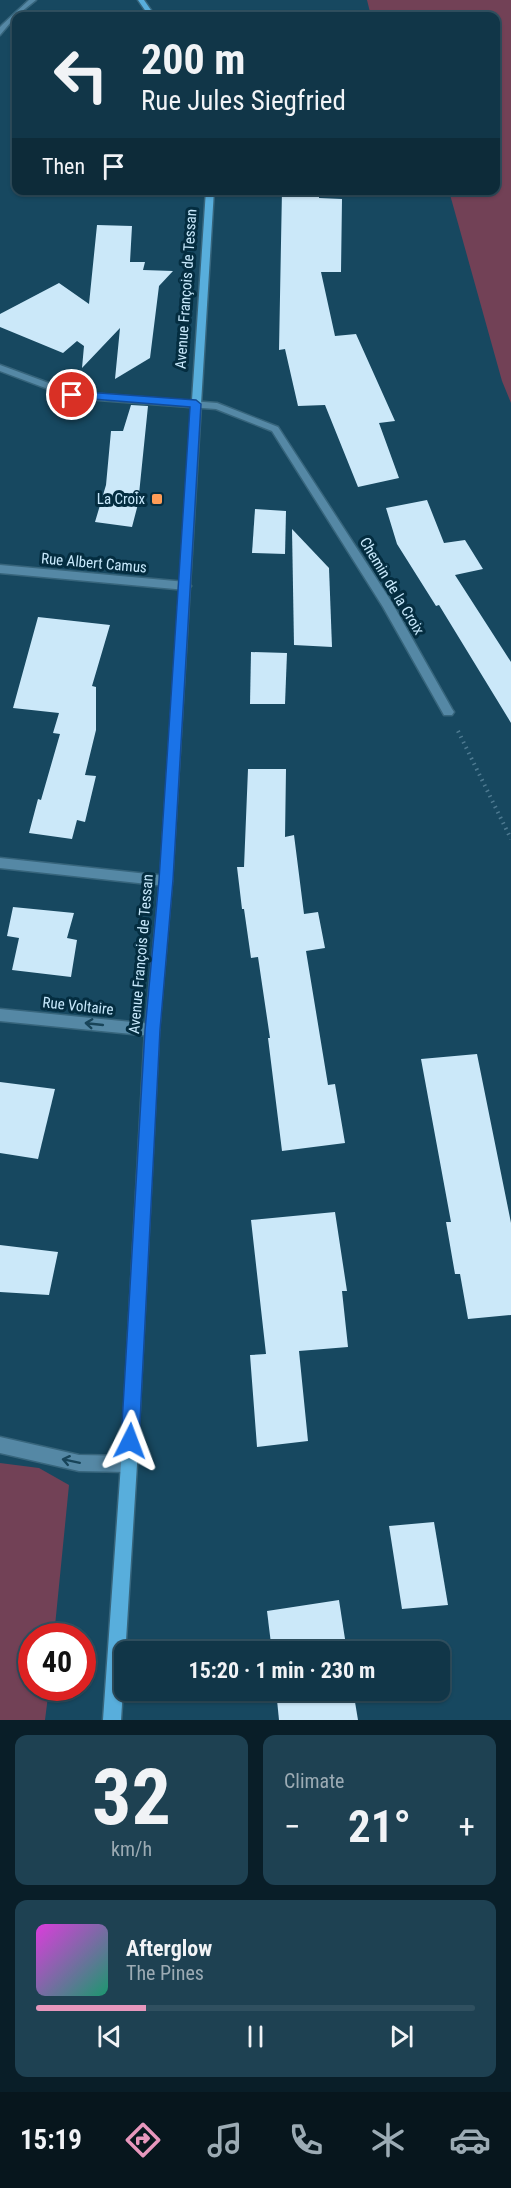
<!DOCTYPE html>
<html lang="en">
<head>
<meta charset="utf-8">
<style>
	:root { --surface:#113648; --page:#1e4152; --text:#f1f3f6; --muted:#9cabb4; --line:#305060; --accent:#e797bd }
	body { margin:0; font-family:"Roboto Condensed",sans-serif; background:var(--page); color:var(--text); height:100vh; display:flex; flex-direction:column; font-size:22px; white-space:nowrap }
	* { box-sizing:border-box; margin:0 }
	p { font-size:20px; color:var(--muted) }
	.icon { flex:none; width:33px; height:33px; fill:none; stroke:currentColor; stroke-width:2; stroke-linecap:round; stroke-linejoin:round }
	.map { position:relative; height:1720px; overflow:hidden }
	.panel { display:flex; flex-direction:column; gap:15px; padding:15px; background:#091e28; flex:1 }
	.panel>* { flex:none }
	.hud { position:absolute; left:12px; top:12px; width:488px; height:183px; border-radius:12px; box-shadow:0 2px 4px #0004,0 0 0 2px var(--line); background:#113648; color:var(--text); overflow:hidden }
	.speed { position:absolute; left:18px; top:1623px; display:flex; gap:12px; font-size:30px; font-weight:700; text-align:center }
	.speed>* { display:grid; place-content:center; width:78px; height:78px; border-radius:50%; background:var(--surface); box-shadow:0 2px 4px #0004,0 0 0 2px var(--line); line-height:1 }
	.speed .limit { border:9px solid #d22; background:#fff; color:#111 }
	.pin { position:absolute; display:grid; place-items:center; width:51px; height:51px; color:#fff; margin:-26px; border:3px solid #fff; border-radius:50%; box-shadow:0 2px 6px #0007 }
	.me { position:absolute; width:66px; margin:-33px; rotate:3deg; stroke-linejoin:round; filter:drop-shadow(0 0 4px #0008) }
	.turn { display:flex; align-items:center; gap:21px; height:126px; padding:0 30px; font-size:27px }
	.turn .icon { width:78px; height:78px; stroke-width:2.5 }
	.turn b { display:block; font-size:42px; line-height:51px }
	.then { display:flex; align-items:center; height:57px; padding:0 30px; background:#0003; gap:12px; font-size:22px }
	.big { font-size:45px; font-weight:700; line-height:1.1 }
	.panel .widget { flex:1; display:flex; flex-direction:column; justify-content:center; gap:9px; min-width:0; padding:0 21px; border-radius:12px; background:var(--page) }
	.panel .dial { align-items:center; gap:0 }
	.dial b { font-size:78px; line-height:1 }
	.song { display:flex; align-items:center; gap:18px }
	.cover { width:72px; height:72px; border-radius:9px; background:linear-gradient(135deg,hsl(300 70% 55%),hsl(160 70% 35%)) }
	.played { height:6px; border-radius:3px; background:linear-gradient(90deg,var(--accent) 25%,var(--line) 25%) }
	.keys { display:flex; justify-content:space-around; direction:ltr }
	.heat { display:flex; justify-content:space-between; align-items:center; font-size:33px; direction:ltr }
	.panel .tiles { flex:1; display:grid; gap:15px; grid-template-columns:1fr 1fr }
	.widget:last-child { grid-column:span 2 }
	.trip { position:absolute; left:114px; top:1641px; width:336px; height:60px; border-radius:12px; background:var(--surface); box-shadow:0 2px 4px #0004,0 0 0 2px var(--line); font-weight:700; line-height:60px; text-align:center }
	.tab-bar { display:flex; height:96px; justify-content:space-around; align-items:center; background:#07161d; color:var(--muted) }
	.tab-bar .icon { width:42px; height:42px }
	.tab-bar .selected { color:var(--accent) }
	.tab-bar b { font-size:27px; color:var(--text) }
	.map>svg:first-child { display:block }
</style>
</head>
<body>
<div class="map">
<svg width="511" height="1720" viewBox="0 0 511 1720">
	<rect width="100%" height="100%" fill="#174860"/>
	<g fill="#724156">
		<path d="M 367,0 L 511,0 L 511,403 L 502,381 L 449,191 L 495,190 L 495,16 L 371,16 Z"/>
		<path d="M 0,1463 L 39,1468 L 69,1485 L 54,1636 L 32,1636 L 32,1688 L 49,1688 L 45,1720 L 0,1720 Z"/>
	</g>
	<g fill="#cbe8f9">
		<path d="M 282,190 L 319,190 L 319,198 L 342,199 L 341,272 L 321,272 L 335,336 L 356,334 L 395,421 L 379,423 L 399,478 L 358,487 L 325,405 L 298,406 L 285,349 L 279,350 Z"/>
		<path d="M 97,225 L 132,226 L 130,262 L 145,262 L 143,270 L 173,271 L 159,286 L 150,358 L 115,379 L 120,328 L 82,368 L 84,346 L 77,341 L 63,353 L 0,327 L 0,314 L 59,283 L 89,304 Z"/>
		<path d="M 131,405 L 148,406 L 138,504 L 132,527 L 95,522 L 106,485 L 111,431 L 123,431 Z"/>
		<path d="M 427,500 L 444,543 L 465,540 L 483,569 L 455,575 L 511,662 L 511,723 L 439,605 L 436,606 L 397,544 L 386,508 Z"/>
		<path d="M 255,509 L 286,511 L 285,554 L 252,553 Z"/>
		<path d="M 292,529 L 329,568 L 332,647 L 294,645 Z"/>
		<path d="M 38,617 L 110,625 L 92,686 L 96,687 L 96,730 L 85,775 L 96,776 L 85,822 L 77,820 L 72,839 L 29,833 L 38,799 L 41,800 L 60,734 L 53,733 L 59,713 L 13,708 Z"/>
		<path d="M 251,652 L 287,653 L 285,704 L 250,704 Z"/>
		<path d="M 248,769 L 286,769 L 285,837 L 294,835 L 304,914 L 318,912 L 325,948 L 306,951 L 328,1085 L 335,1084 L 345,1143 L 282,1151 L 268,1038 L 270,1038 L 258,957 L 251,958 L 244,909 L 242,909 L 237,867 L 244,867 Z"/>
		<path d="M 13,907 L 74,913 L 67,938 L 77,940 L 71,977 L 12,970 L 19,938 L 7,936 Z"/>
		<path d="M 477,1054 L 511,1223 L 511,1315 L 468,1319 L 460,1274 L 455,1274 L 446,1222 L 451,1222 L 421,1059 Z"/>
		<path d="M 0,1082 L 55,1089 L 38,1159 L 0,1153 Z"/>
		<path d="M 335,1212 L 347,1291 L 342,1291 L 348,1347 L 299,1351 L 308,1441 L 257,1447 L 250,1355 L 266,1354 L 251,1220 Z"/>
		<path d="M 0,1245 L 58,1252 L 49,1295 L 0,1292 Z"/>
		<path d="M 434,1522 L 448,1605 L 402,1609 L 389,1526 Z"/>
		<path d="M 339,1600 L 347,1652 L 272,1652 L 267,1611 Z"/>
		<path d="M 276,1690 L 353,1690 L 358,1720 L 279,1720 Z"/>
	</g>
	<g fill="none" stroke-linecap="round" stroke-linejoin="round">
		<defs>
			<g id="street">
				<path d="M 29,0 L 36,0 L 16,16 L 0,35 L 0,27 L 3,24 Z"/>
				<path d="M 0,365 L 73,392 L 217,403 L 278,427 L 391,601 L 452,709 L 454,712 L 452,715 L 444,715 L 383,607 L 272,431 L 216,409 L 72,398 L 0,371 Z"/>
				<path d="M 0,565 L 186,582 L 191,586 L 186,590 L 0,573 Z"/>
				<path d="M 0,858 L 166,876 L 170,877 L 172,881 L 170,885 L 166,886 L 0,868 Z"/>
				<path d="M 0,1009 L 152,1024 L 157,1026 L 159,1030 L 157,1034 L 152,1036 L 0,1021 Z"/>
				<path d="M 0,1437 L 79,1455 L 129,1456 L 135,1458 L 137,1464 L 135,1470 L 129,1472 L 79,1471 L 0,1453 Z"/>
			</g>
			<g id="secondary">
				<path d="M 138,0 L 144,0 L 155,16 L 149,16 Z"/>
				<path d="M 206,190 L 214,190 L 172,881 L 159,1030 L 137,1464 L 121,1720 L 103,1720 L 121,1464 L 145,1030 L 160,881 Z"/>
			</g>
		</defs>
		<use href="#street" stroke="#37657c" stroke-width="3"/>
		<use href="#secondary" stroke="#37657c" stroke-width="3"/>
		<path stroke="#4e7a91" stroke-width="4" stroke-dasharray="1.5 4.5" stroke-linecap="butt" d="M 458,731 L 511,839"/>
		<use href="#street" fill="#5588a5" fill-rule="evenodd"/>
		<use href="#secondary" fill="#58aedc" fill-rule="evenodd"/>
	</g>
	<defs><path id="oneway-shaft" d="M-6 0H5M1.5-3L5.5 0L1.5 3" fill="none" stroke-width="1.6" stroke-linecap="round" stroke-linejoin="round" transform="scale(1.5)"/></defs>
	<g stroke="#184459">
		<use href="#oneway-shaft" transform="translate(94 1024) rotate(-174)"/>
		<use href="#oneway-shaft" transform="translate(71 1461) rotate(-168)"/>
	</g>
	<path fill="#1a73e8" stroke="#114b97" stroke-width="1.5" d="M 72,391 L 196,400 L 201,404 L 173,880 L 160,1030 L 139,1441 L 136,1448 L 130,1450 L 124,1448 L 121,1441 L 145,1030 L 159,880 L 190,407 L 68,397 L 66,395 Z"/>
	<rect fill="#fe9c57" stroke="#042d40" stroke-width="2" x="151" y="493" width="12" height="12" rx="3"/>
	<g text-anchor="middle" dominant-baseline="central" stroke-width="6" stroke-linejoin="round" paint-order="stroke">
		<g font-size="15" fill="#c8e9fc" stroke="#042d40">
			<text transform="translate(186 289) rotate(-86)">Avenue François de Tessan</text>
			<text transform="translate(94 563) rotate(5)">Rue Albert Camus</text>
			<text transform="translate(392 586) rotate(59)">Chemin de la Croix</text>
			<text transform="translate(141 954) rotate(-85)">Avenue François de Tessan</text>
			<text transform="translate(78 1006) rotate(6)">Rue Voltaire</text>
		</g>
		<g font-size="15" fill="#c8e9fc" stroke="#042d40" text-anchor="end">
			<text x="145" y="499">La Croix</text>
		</g>
	</g>
</svg>
<div class="speed"><div class="limit">40</div></div>
<div class="pin" style="left:72px;top:395px;background:#d93025"><svg class="icon" aria-label="arrive" viewBox="0 0 24 24"><path d="M6 21V4h12l-3 4 3 4H6"/></svg></div>
<svg class="me" style="left:130px;top:1441px" viewBox="-20 -20 40 40"><path d="M0-17L14 15 0 8-14 15z" fill="#1a73e8" stroke="#fff" stroke-width="4"/></svg>
<div class="trip">15:20 · 1 min · 230 m</div>
<div class="hud">
<div class="turn"><svg class="icon" aria-label="left" viewBox="0 0 24 24"><path d="M17 20v-9H6M10 6l-5 5 5 5"/></svg><div><b>200 m</b>Rue Jules Siegfried</div></div>
<div class="then">Then<svg class="icon" aria-label="arrive" viewBox="0 0 24 24"><path d="M6 21V4h12l-3 4 3 4H6"/></svg></div>
</div>
</div>
<section class="panel">
<div class="tiles">
<div class="widget dial"><b>32</b><p>km/h</p></div>
<div class="widget"><p>Climate</p>
<div class="heat"><a>−</a><b class="big">21°</b><a>+</a></div>
</div>
<div class="widget">
<div class="song"><i class="cover"></i><div><b>Afterglow</b><p>The Pines</p></div></div>
<div class="played"></div>
<div class="keys"><svg class="icon" aria-label="previous" viewBox="0 0 24 24"><path d="M18 5L8 12l10 7zM5 5v14"/></svg><svg class="icon" aria-label="pause" viewBox="0 0 24 24"><path d="M8 5v14M16 5v14"/></svg><svg class="icon" aria-label="next" viewBox="0 0 24 24"><path d="M6 5l10 7-10 7zM19 5v14"/></svg></div>
</div>
</div>
</section>
<nav class="tab-bar">
<b>15:19</b>
<svg class="icon selected" aria-label="directions" viewBox="0 0 24 24"><path d="M12 3l9 9-9 9-9-9zM9 14v-3h6M13 9l2 2-2 2"/></svg>
<svg class="icon" aria-label="music" viewBox="0 0 24 24"><path d="M9 18V5l10-2v13"/><circle cx="6" cy="18" r="3"/><circle cx="16" cy="16" r="3"/></svg>
<svg class="icon" aria-label="phone" viewBox="0 0 24 24"><path d="M5 4h4l2 5-3 2q2 4 5 5l2-3 5 2v4C11 20 4 13 5 4z"/></svg>
<svg class="icon" aria-label="climate" viewBox="0 0 24 24"><path d="M12 3v18M4 7l16 10M4 17L20 7"/></svg>
<svg class="icon" aria-label="car" viewBox="0 0 24 24"><path d="M5 17H2v-5l4-1 3-4h7l3 4 3 1v5h-3M9 17h6M6 11h13"/><circle cx="7" cy="17" r="2"/><circle cx="17" cy="17" r="2"/></svg>
</nav>
</body>
</html>
